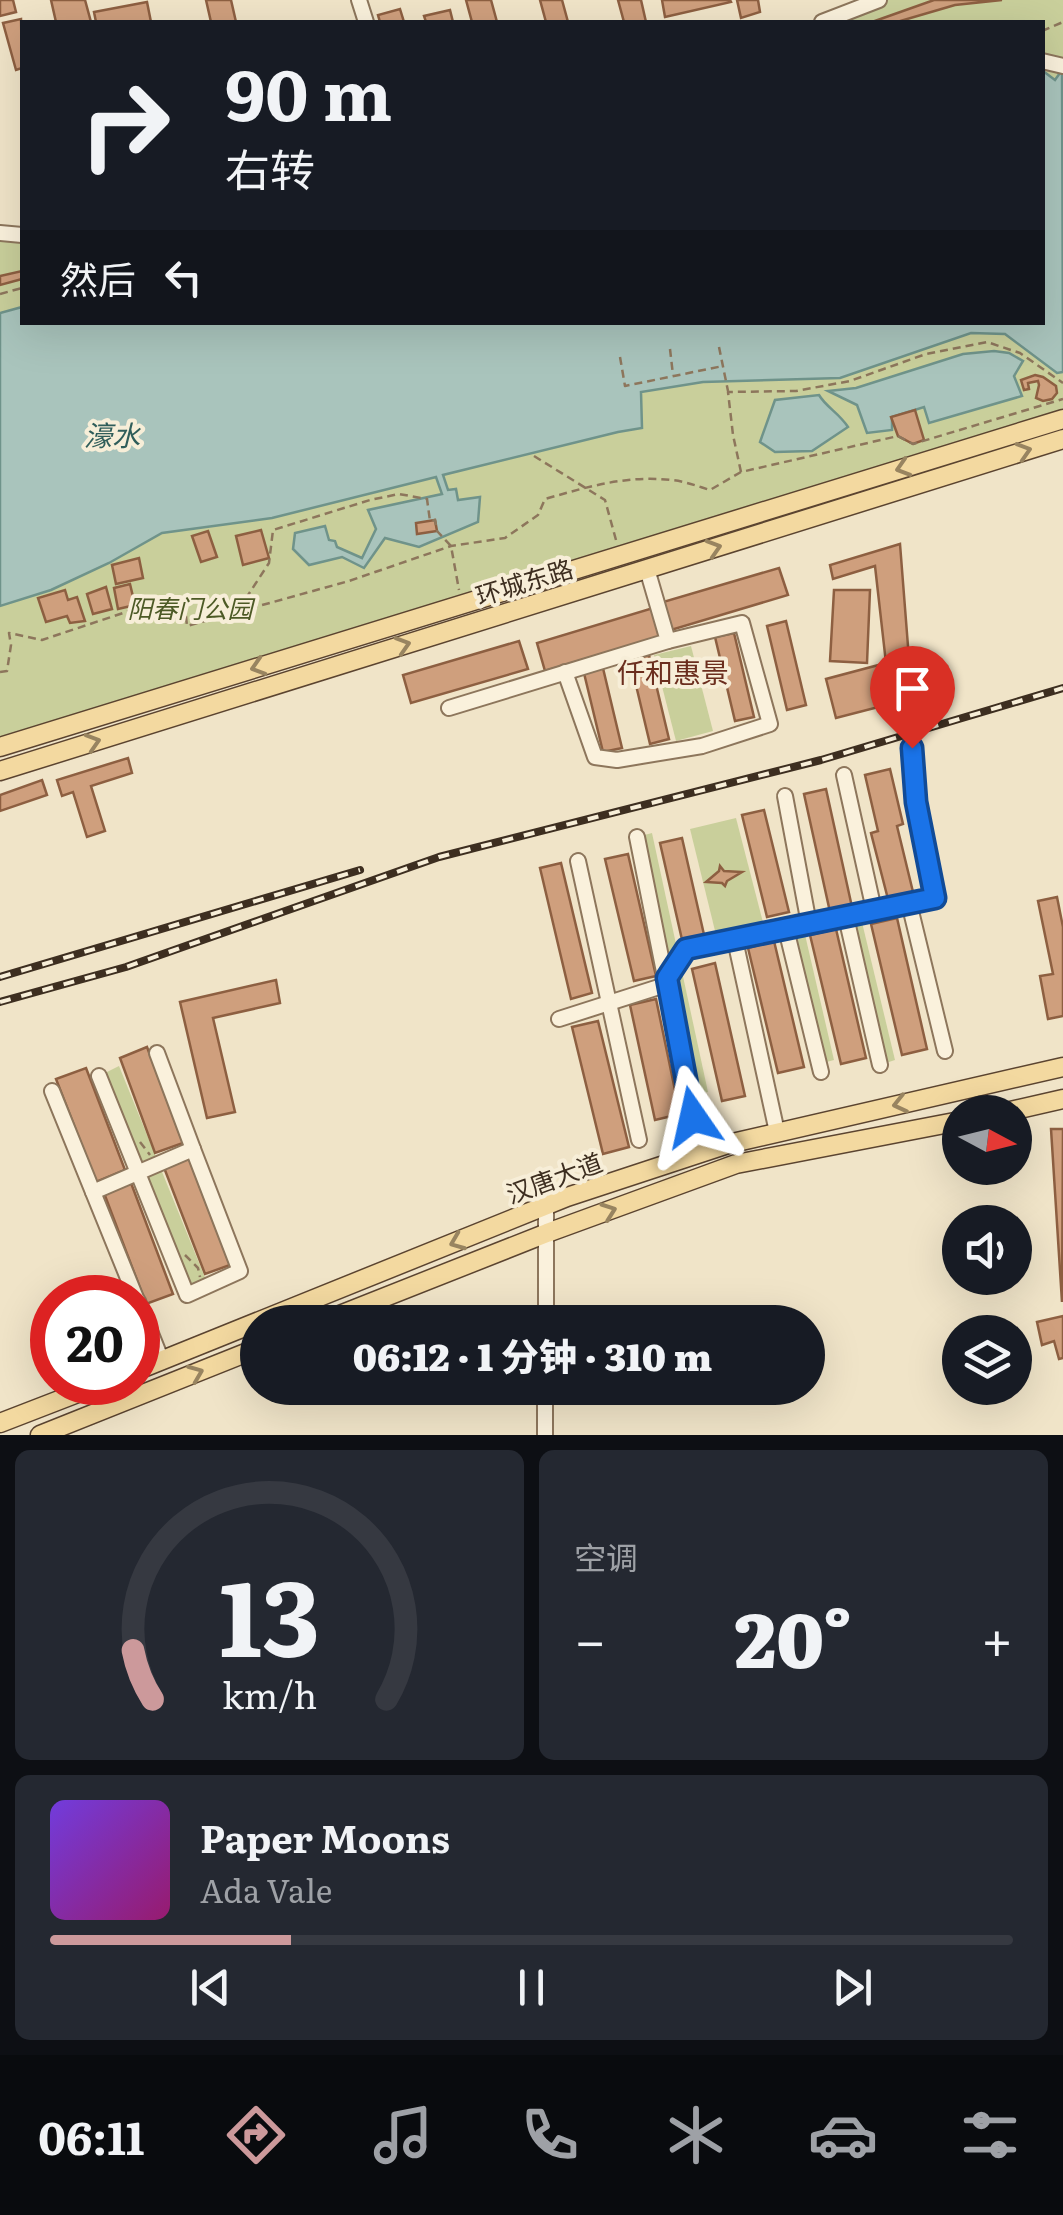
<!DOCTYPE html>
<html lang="zh">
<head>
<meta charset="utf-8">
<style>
	:root { --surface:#171b24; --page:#242831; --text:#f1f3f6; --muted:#9ea1a6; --line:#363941; --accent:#cc999b }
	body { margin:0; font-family:Literata,"Noto Sans SC",serif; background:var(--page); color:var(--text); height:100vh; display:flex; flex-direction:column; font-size:38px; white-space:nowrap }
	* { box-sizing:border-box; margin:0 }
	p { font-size:32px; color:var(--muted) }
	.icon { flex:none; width:55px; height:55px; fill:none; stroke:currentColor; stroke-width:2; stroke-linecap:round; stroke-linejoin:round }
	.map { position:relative; height:1435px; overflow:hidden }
	.drawer { display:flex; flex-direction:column; gap:15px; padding:15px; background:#0d0f14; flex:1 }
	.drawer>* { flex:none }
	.banner { position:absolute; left:20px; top:20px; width:1025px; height:305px; border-radius:0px; box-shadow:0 10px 40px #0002; background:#171b24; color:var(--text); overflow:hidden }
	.needle { width:65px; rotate:97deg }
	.controls { position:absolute; left:942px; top:1095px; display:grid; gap:20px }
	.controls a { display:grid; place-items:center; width:90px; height:90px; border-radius:50%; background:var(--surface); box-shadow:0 10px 40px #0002; font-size:50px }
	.speed { position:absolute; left:30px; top:1275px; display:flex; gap:20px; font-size:50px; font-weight:700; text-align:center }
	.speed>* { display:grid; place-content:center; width:130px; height:130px; border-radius:50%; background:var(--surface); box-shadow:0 10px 40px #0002; line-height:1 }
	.speed .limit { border:15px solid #d22; background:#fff; color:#111 }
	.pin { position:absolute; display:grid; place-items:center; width:85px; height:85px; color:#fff; margin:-102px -42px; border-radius:50% 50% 50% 0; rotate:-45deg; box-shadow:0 0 10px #0007 }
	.pin .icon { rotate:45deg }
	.me { position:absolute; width:110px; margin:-55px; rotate:349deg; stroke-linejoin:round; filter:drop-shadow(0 0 8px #0008) }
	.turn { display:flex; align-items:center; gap:35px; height:210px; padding:0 40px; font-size:45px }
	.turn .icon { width:130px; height:130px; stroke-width:2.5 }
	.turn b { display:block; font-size:70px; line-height:85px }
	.then { display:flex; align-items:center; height:95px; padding:0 40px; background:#0003; gap:20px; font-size:38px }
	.big { font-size:75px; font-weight:800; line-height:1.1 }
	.drawer .card { flex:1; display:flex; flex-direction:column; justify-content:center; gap:15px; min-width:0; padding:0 35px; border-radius:15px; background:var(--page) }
	.drawer .dial { align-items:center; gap:0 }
	.dial svg { height:260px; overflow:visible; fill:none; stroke:var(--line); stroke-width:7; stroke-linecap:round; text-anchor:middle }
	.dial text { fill:var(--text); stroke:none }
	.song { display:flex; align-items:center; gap:30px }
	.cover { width:120px; height:120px; border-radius:15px; background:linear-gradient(135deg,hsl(260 70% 55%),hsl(320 70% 35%)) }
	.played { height:10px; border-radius:5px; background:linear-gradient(90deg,var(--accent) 25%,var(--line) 25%) }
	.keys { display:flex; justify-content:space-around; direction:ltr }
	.heat { display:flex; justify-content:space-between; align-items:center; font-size:55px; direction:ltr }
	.drawer .tiles { flex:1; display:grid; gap:15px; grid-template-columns:1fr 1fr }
	.card:last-child { grid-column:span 2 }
	.trip { position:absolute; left:240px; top:1305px; width:585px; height:100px; border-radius:50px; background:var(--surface); box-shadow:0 10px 40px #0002; font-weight:800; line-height:100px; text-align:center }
	.tabs { display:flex; height:160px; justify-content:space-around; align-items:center; background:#090b0e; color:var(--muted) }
	.tabs .icon { width:70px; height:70px }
	.tabs .selected { color:var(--accent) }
	.tabs b { font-size:45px; color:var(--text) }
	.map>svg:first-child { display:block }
</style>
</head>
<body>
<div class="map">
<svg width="1063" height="1435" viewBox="0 0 1063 1435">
	<rect width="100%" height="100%" fill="#f0e4c8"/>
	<g fill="#c9cf9b">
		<path d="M 879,0 L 934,0 L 872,22 L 822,22 Z"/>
		<path d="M 1002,0 L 1063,0 L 1063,72 L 1055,80 L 1043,71 L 1042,22 L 897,22 L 955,5 Z"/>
		<path d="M 0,233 L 22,235 L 22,271 L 0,276 Z"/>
		<path d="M 22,279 L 22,307 L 0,313 L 0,285 Z"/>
		<path d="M 971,333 L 1005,333 L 1056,372 L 1063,372 L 1063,419 L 0,747 L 0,606 L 51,590 L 109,563 L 162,533 L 272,518 L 618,432 L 642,428 L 640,392 L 703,382 L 840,378 Z"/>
		<path d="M 691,646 L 713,731 L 676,741 L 654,655 Z"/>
		<path d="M 736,818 L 766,934 L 718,943 L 690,829 Z"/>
		<path d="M 652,833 L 708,1092 L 689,1096 L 637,837 Z"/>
		<path d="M 860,914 L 895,1060 L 880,1065 L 846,917 Z"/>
		<path d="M 803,926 L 834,1060 L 819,1064 L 786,929 Z"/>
		<path d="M 119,1066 L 208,1285 L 187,1295 L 99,1076 Z"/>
	</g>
	<g fill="#a9c4bc" stroke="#6f938a" stroke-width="2.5">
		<path d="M 1062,70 L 1063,372 L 1057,373 L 1005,334 L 971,333 L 840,378 L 703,382 L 641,392 L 642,428 L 618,432 L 443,475 L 448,490 L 456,489 L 458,500 L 480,497 L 478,522 L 419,547 L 385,538 L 364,568 L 342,557 L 309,565 L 293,549 L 295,533 L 325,526 L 329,540 L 335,541 L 337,547 L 362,558 L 376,529 L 368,510 L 442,494 L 436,477 L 272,518 L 162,533 L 109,563 L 51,590 L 0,606 L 0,313 L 22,307 L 22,322 L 1042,322 L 1043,71 L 1055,80 Z"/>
		<path d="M 994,351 L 1009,353 L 1023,361 L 1014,376 L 1022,396 L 929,423 L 924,407 L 892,417 L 892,430 L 867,433 L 857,405 L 828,391 L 856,388 L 963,354 Z"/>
		<path d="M 819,395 C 826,407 839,413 848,427 L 812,451 L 775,452 L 760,442 L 775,400 Z"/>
	</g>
	<g fill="#cf9f7d" stroke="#8d5f41" stroke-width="2.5">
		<path d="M 0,0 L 13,0 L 16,12 L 0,16 Z"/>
		<path d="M 51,0 L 85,0 L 91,22 L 56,22 Z"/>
		<path d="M 206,0 L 231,0 L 236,22 L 211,22 Z"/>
		<path d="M 466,0 L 491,0 L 497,22 L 472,22 Z"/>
		<path d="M 540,0 L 562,0 L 568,22 L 546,22 Z"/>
		<path d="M 618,0 L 641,0 L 646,22 L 624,22 Z"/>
		<path d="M 662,0 L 730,0 L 731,2 L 665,17 Z"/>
		<path d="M 737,0 L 758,0 L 760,12 L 741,18 Z"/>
		<path d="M 934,0 L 1002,0 L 955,5 L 897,22 L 872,22 Z"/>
		<path d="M 147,2 L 151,22 L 96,22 L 94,12 Z"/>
		<path d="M 400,9 L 404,22 L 380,22 L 378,15 Z"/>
		<path d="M 450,10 L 453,22 L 426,22 L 424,16 Z"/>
		<path d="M 21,19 L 22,68 L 16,70 L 3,23 Z"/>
		<path d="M 22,271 L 22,279 L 0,285 L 0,276 Z"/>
		<path d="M 1035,375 L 1043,377 L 1056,386 L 1057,393 L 1052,399 L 1043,401 L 1036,398 L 1039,385 L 1038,381 L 1028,383 L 1029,389 L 1024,390 L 1021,380 Z"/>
		<path d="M 915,410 L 924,440 L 913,444 L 898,436 L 891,417 Z"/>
		<path d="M 435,520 L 437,531 L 417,534 L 416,523 Z"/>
		<path d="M 261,530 L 269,558 L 243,565 L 236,536 Z"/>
		<path d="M 208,531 L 217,557 L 201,562 L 192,536 Z"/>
		<path d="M 900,544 L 909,659 L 947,666 L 948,689 L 836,718 L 826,679 L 886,663 L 875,566 L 833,579 L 830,565 Z"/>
		<path d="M 139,558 L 143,578 L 116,584 L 112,565 Z"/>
		<path d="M 779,568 L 788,595 L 671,630 L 663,602 Z"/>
		<path d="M 130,584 L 135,605 L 118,609 L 114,588 Z"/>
		<path d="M 106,587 L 112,609 L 93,614 L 87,594 Z"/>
		<path d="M 65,590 L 68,600 L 77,597 L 85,621 L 70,623 L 67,616 L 46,622 L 38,598 Z"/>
		<path d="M 834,590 L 870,590 L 867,663 L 830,661 Z"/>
		<path d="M 653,608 L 662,636 L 545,671 L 537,643 Z"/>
		<path d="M 786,621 L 806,705 L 787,710 L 767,626 Z"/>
		<path d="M 734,633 L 754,717 L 735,721 L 715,637 Z"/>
		<path d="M 519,641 L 528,669 L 411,703 L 403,675 Z"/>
		<path d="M 649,655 L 669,739 L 650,744 L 630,660 Z"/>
		<path d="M 602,664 L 622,748 L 603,752 L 583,669 Z"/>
		<path d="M 128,758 L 132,773 L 91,786 L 105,831 L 87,837 L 73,792 L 62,796 L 57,780 Z"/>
		<path d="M 890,769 L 903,824 L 897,826 L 914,896 L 889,903 L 871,833 L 878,831 L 865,775 Z"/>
		<path d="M 42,780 L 47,795 L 0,811 L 0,795 Z"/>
		<path d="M 826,789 L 852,907 L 830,912 L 804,794 Z"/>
		<path d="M 764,810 L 789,912 L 767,917 L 742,815 Z"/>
		<path d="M 682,838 L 705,939 L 683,944 L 660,843 Z"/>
		<path d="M 628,854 L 656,976 L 634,981 L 605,859 Z"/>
		<path d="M 561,863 L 592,993 L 571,999 L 540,868 Z"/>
		<path d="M 720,866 L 724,871 L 742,872 L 727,881 L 725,886 L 722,883 L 706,882 L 719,871 Z"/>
		<path d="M 1057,897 L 1063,927 L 1063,1016 L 1048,1019 L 1040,976 L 1053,974 L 1038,901 Z"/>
		<path d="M 897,918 L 927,1049 L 902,1055 L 871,924 Z"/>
		<path d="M 836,929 L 866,1058 L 841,1064 L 810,935 Z"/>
		<path d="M 774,941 L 804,1067 L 778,1073 L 748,948 Z"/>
		<path d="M 715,963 L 745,1096 L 722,1101 L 692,969 Z"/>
		<path d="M 276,980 L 280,1003 L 213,1018 L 235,1112 L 207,1118 L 180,1002 Z"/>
		<path d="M 656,999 L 680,1114 L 655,1120 L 630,1005 Z"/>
		<path d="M 598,1021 L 629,1147 L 603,1154 L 572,1027 Z"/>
		<path d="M 147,1047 L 183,1143 L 155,1153 L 120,1058 Z"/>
		<path d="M 86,1068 L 125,1170 L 96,1182 L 56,1079 Z"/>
		<path d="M 1051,1129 L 1063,1129 L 1062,1302 Z"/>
		<path d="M 188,1156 L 230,1265 L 205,1274 L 163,1165 Z"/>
		<path d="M 131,1183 L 173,1294 L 146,1304 L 104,1193 Z"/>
		<path d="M 1063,1316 L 1063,1358 L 1059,1359 L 1054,1341 L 1042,1345 L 1037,1322 Z"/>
	</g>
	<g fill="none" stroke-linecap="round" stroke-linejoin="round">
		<defs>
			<g id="minor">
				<path d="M 359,0 L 366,22"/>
				<path d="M 822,22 L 879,0"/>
				<path d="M 1042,61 L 1063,66"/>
				<path d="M 0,233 L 22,235"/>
				<path d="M 565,672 L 595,757 L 617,760 L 702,746 L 770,724 L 742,623 L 668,641"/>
				<path d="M 449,708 L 668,641 L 647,569"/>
				<path d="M 844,775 L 874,910"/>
				<path d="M 785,796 L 809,924"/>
				<path d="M 637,837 L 693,1117"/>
				<path d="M 578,861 L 639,1140"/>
				<path d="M 909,903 L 945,1051"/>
				<path d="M 846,917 L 880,1065"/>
				<path d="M 786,929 L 821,1072"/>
				<path d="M 735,940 L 935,898 L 916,802 L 912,749"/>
				<path d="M 559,1019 L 662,986 L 686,949 L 735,940 L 777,1132"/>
				<path d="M 157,1053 L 193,1149"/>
				<path d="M 52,1091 L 136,1298"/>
				<path d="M 93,1192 L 193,1149 L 240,1271 L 187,1295 L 99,1076"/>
				<path d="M 546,1206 L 546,1322"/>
				<path d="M 138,1301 L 162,1361"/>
				<path d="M 545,1435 L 545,1388"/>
			</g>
			<g id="major">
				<path d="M 0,747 L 1063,419"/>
				<path d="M 0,771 L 1063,439"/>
				<path d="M 1006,1112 L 1063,1099"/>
				<path d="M 322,1322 L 547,1233 L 736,1164 L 960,1121"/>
				<path d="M 138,1370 L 567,1197 L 728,1144 L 1063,1067"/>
				<path d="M 0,1423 L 106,1382"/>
				<path d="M 40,1435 L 258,1348"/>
			</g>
		</defs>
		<use href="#minor" stroke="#8d765c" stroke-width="18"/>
		<use href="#major" stroke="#5b4430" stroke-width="21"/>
		<g stroke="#8d765c" stroke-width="2.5" stroke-dasharray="8 5" stroke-linecap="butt">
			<path d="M 937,22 L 1016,22"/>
			<path d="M 1042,31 L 1063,22"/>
			<path d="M 0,294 L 22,288"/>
			<path d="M 719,347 L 728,391"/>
			<path d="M 670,349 L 673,375"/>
			<path d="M 620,357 L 625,386 L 723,366"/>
			<path d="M 534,456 L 605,500 L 616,540"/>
			<path d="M 741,472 L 733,435 L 728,392 L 796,391 L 850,381 L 926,354 L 987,342 L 1020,353 L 1063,383"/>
			<path d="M 237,612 L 349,581 L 451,546 L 505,538 L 538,515 L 545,499 C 587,487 626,475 671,480 C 684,481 697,486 710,490 L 741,472 L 898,436 L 913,444 L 1063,399"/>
			<path d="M 0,672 L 7,671 L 11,645 L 9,633 L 42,640 L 165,599 L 184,597 L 187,626 L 237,612 L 269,563 L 273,530 L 370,500 L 399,494 L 427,499 L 430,521 L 435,520 L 437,531 L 451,546 L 459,590"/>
			<path d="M 140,1142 L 150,1155"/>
			<path d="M 185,1255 L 198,1268 L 200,1277"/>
		</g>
		<use href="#minor" stroke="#faf1dc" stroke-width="14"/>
		<use href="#major" stroke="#f3d9a0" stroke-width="18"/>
		<defs>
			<g id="rail">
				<path d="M 0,977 L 360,870"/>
				<path d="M 0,1002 L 126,967 L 439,857 L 821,760 L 1063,688"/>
			</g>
		</defs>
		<use href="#rail" stroke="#3d2e20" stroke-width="8"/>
		<use href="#rail" stroke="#f7eed8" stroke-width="4" stroke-dasharray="11" stroke-linecap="butt"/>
	</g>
	<defs><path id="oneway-chevron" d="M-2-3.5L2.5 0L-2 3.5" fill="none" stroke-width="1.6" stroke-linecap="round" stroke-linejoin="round" transform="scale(2.5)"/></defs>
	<g stroke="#988460">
		<use href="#oneway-chevron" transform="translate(1024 451) rotate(-17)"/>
		<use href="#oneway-chevron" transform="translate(903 468) rotate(163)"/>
		<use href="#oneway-chevron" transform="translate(714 548) rotate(-17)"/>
		<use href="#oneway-chevron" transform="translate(403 645) rotate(-17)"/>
		<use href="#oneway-chevron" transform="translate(258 667) rotate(163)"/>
		<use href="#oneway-chevron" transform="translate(93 742) rotate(-17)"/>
		<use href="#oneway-chevron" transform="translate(900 1104) rotate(167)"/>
		<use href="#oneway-chevron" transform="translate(609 1211) rotate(-20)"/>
		<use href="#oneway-chevron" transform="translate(457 1242) rotate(158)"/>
		<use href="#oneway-chevron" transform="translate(196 1373) rotate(-22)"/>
	</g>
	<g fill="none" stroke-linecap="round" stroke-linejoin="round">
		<defs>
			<path id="route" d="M 693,1117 L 667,978 L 686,949 L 935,898 L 916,802 L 912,748"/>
		</defs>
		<use href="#route" stroke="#114b97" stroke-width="25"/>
		<use href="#route" stroke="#1a73e8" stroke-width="18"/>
	</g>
	<g text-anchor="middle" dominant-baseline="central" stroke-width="8" stroke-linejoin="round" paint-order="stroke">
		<g font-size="25" fill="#3d2e20" stroke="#f7eed8">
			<text transform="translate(524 581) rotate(-17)">环城东路</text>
			<text transform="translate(554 1177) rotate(-20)">汉唐大道</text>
		</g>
		<g font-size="25" font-style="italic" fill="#4d5a26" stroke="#f7eed8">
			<text x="190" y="607">阳春门公园</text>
		</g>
		<g font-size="28" font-style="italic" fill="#2f5d5a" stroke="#f7eed8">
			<text x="112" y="434">濠水</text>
		</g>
		<g font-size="28" fill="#6b2e1e" stroke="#f7eed8">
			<text x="673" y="671">仟和惠景</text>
		</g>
	</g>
</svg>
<div class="controls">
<a><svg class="needle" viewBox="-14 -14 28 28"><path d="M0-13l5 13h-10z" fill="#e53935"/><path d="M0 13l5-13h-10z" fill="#9ea1a6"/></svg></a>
<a><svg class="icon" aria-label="sound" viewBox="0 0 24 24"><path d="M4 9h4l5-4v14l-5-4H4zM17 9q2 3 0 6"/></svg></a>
<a><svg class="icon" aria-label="layers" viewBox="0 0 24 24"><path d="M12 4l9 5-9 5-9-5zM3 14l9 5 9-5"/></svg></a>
</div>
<div class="speed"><div class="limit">20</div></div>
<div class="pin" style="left:912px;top:748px;background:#d93025"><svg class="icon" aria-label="arrive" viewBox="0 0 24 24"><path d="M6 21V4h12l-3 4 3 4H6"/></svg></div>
<svg class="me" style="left:693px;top:1117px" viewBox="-20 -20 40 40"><path d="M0-17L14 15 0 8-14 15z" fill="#1a73e8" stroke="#fff" stroke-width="4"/></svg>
<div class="trip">06:12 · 1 分钟 · 310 m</div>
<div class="banner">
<div class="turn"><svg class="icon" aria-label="right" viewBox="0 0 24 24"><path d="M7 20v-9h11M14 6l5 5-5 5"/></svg><div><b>90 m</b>右转</div></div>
<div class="then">然后<svg class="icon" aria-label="left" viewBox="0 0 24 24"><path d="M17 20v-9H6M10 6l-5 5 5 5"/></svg></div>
</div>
</div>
<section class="drawer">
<div class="tiles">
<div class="card dial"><svg viewBox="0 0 100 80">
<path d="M14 69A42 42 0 1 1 86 69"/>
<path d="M14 69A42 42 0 0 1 8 54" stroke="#cc999b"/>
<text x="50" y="56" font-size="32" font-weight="700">13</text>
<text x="50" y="72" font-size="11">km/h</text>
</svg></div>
<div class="card"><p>空调</p>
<div class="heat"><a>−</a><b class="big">20°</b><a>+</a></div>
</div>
<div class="card">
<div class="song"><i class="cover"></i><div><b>Paper Moons</b><p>Ada Vale</p></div></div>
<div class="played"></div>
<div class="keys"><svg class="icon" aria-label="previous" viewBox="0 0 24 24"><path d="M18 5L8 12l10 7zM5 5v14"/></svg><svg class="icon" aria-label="pause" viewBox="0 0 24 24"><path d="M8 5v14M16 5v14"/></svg><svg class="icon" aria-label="next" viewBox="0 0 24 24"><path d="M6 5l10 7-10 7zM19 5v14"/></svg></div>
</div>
</div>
</section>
<nav class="tabs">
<b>06:11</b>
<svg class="icon selected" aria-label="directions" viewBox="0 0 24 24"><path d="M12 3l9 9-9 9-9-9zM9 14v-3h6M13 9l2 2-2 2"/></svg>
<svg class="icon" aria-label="music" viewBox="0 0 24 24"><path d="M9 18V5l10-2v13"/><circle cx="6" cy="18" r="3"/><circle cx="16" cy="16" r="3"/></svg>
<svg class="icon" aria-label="phone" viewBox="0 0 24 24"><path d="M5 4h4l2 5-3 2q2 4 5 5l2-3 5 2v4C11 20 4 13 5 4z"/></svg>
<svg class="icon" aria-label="climate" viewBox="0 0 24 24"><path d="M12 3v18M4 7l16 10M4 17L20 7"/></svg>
<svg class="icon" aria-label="car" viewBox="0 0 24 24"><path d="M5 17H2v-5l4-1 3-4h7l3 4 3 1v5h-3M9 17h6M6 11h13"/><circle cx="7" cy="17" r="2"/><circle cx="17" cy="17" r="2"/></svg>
<svg class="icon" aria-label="filters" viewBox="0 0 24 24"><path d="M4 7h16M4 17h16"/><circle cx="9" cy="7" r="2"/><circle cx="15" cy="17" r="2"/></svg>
</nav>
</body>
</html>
